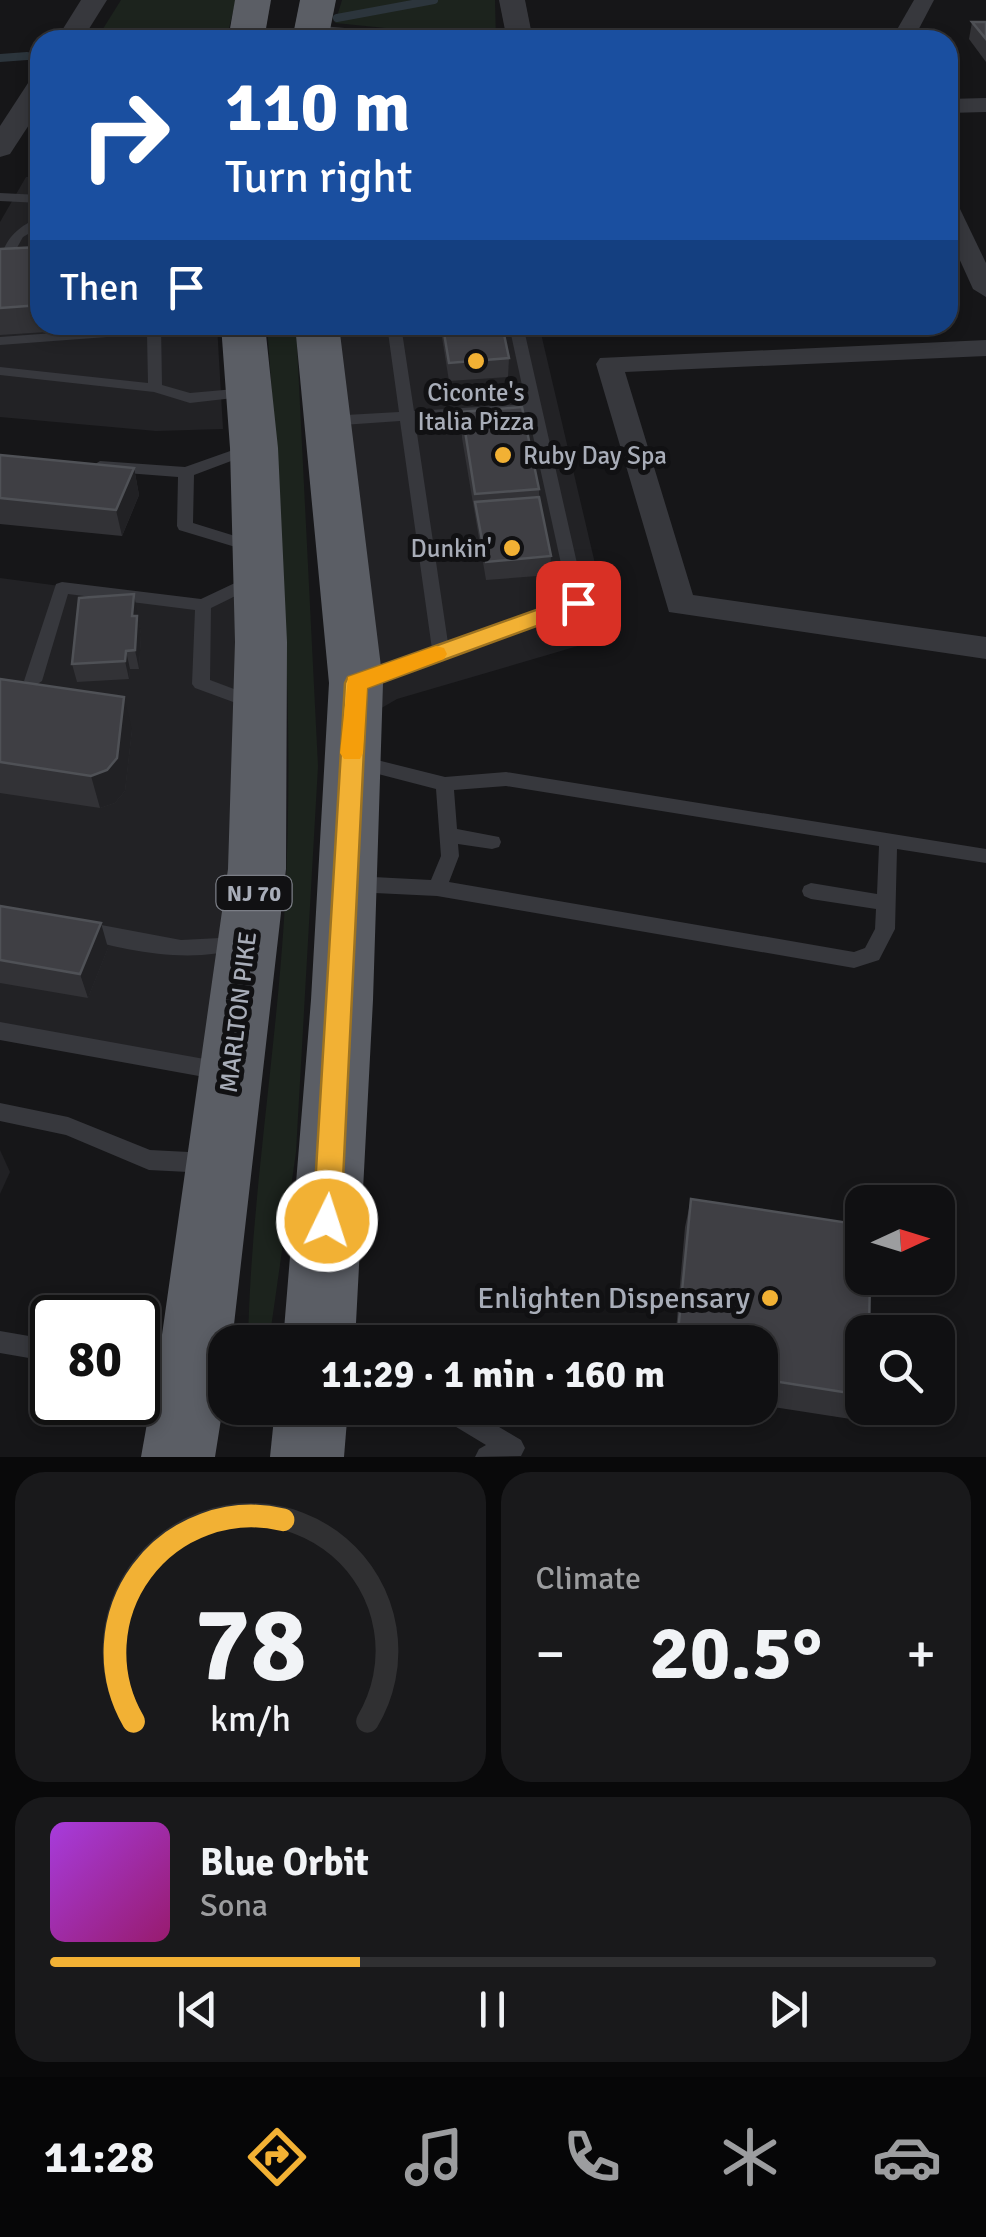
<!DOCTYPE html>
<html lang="en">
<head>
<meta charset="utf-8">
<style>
	:root { --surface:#101012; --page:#19191b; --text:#f1f3f6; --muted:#9c9d9f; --line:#303032; --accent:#f2b134 }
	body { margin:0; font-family:Signika,sans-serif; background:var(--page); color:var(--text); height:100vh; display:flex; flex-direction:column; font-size:38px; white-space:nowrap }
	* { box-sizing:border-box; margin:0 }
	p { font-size:32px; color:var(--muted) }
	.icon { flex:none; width:55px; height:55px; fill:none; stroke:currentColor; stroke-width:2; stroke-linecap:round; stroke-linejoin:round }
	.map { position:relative; height:1457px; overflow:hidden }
	.details { display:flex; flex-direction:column; gap:15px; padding:15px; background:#09090a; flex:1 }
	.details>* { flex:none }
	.banner { position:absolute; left:30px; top:30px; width:928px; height:305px; border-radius:30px; box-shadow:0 5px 15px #0003,0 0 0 2px var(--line); background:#1a4fa0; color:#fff; overflow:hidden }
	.needle { width:65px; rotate:86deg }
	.buttons { position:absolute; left:845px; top:1185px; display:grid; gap:20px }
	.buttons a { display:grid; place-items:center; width:110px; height:110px; border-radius:20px; background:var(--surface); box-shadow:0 5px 15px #0003,0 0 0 2px var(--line); font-size:50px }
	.speed { position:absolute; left:30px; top:1295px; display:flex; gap:20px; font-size:50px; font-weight:700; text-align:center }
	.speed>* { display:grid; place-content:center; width:130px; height:130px; border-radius:50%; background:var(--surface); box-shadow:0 5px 15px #0003,0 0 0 2px var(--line); line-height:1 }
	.speed .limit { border:5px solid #111; border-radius:15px; background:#fff; color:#111 }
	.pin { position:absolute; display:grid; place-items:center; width:85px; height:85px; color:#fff; margin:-42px; border-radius:20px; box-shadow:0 5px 15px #0006 }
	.me { position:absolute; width:110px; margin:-55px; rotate:4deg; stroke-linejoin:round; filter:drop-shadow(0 0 8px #0008) }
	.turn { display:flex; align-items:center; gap:35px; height:210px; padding:0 30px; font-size:45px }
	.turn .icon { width:130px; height:130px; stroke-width:2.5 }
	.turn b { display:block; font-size:70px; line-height:85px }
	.then { display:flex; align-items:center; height:95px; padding:0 30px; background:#0003; gap:20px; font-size:38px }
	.big { font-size:75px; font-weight:700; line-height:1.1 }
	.details .widget { flex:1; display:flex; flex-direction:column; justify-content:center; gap:15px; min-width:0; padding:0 35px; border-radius:30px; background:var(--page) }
	.details .dial { align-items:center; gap:0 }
	.dial svg { height:260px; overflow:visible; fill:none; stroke:var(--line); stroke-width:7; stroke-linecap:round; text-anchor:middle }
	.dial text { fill:var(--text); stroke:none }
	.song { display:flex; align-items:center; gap:30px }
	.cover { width:120px; height:120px; border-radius:15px; background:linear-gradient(135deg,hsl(280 70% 55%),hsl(320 70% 35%)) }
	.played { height:10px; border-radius:5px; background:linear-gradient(90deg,var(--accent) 35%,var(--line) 35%) }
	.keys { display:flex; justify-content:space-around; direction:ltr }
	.heat { display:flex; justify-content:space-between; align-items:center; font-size:55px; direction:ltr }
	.details .tiles { flex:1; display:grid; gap:15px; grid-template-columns:1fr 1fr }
	.widget:last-child { grid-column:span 2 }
	.trip { position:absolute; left:208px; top:1325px; width:570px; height:100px; border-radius:30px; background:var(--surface); box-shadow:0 5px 15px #0003,0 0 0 2px var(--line); font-weight:700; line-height:100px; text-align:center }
	.tabs { display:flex; height:160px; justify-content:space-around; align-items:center; background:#060607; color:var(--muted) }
	.tabs .icon { width:70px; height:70px }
	.tabs .current { color:var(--accent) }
	.tabs b { font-size:45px; color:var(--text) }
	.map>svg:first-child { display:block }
</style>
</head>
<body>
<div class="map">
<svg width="986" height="1457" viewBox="0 0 986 1457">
	<rect width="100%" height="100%" fill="#161618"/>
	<g fill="#222225">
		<path d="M 26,177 L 40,177 L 40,325 L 217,325 L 223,429 L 156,431 L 0,417 L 0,222 Z"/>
		<path d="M 317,325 L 539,325 L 612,636 L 397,699 L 354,724 Z"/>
		<path d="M 0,578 L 203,605 L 250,593 L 214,1069 L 0,1027 Z"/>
	</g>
	<g fill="#1c231d">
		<path d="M 121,0 L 236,0 L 226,40 L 96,40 Z"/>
		<path d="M 342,0 L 495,0 L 496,40 L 442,40 L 436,33 L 335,23 Z"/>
		<path d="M 267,325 L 296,325 L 318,766 L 296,1152 L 269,1342 L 248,1342 C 251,1195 277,1049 285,903 C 295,710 281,517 267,325 Z"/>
	</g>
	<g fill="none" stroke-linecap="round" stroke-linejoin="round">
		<g stroke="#2c353c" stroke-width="8">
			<path d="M 337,18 L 434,0"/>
			<path d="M 0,58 L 27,56"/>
		</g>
		<g fill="#37383d" fill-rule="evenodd">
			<path d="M 310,25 L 368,30 L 369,40 L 357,40 L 358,35 L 306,30 L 304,28 Z"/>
			<path d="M 0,193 L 40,195 L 40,203 L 0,201 Z"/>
			<path d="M 40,217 L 40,227 L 23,237 L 5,269 L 0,270 C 0,243 16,227 40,217 Z"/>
			<path d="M 161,325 L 162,385 L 190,393 L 246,388 L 251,390 L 251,396 L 190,403 L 154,392 L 0,375 L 0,367 L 148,383 L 147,334 L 0,345 L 0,337 Z"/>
			<path d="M 387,325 L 401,325 L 414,411 L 526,404 L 509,325 L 523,325 L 586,603 L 584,607 L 361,687 L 352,681 L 355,677 L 432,649 L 400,421 L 328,426 L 321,421 L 328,416 L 399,412 ZM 528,413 L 569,600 L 448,643 L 415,420 Z"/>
			<path d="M 250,444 L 258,449 L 255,452 L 194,475 L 193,523 L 258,543 L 260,547 L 252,552 L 179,530 L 177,526 L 178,477 L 100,471 L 92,466 L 100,461 L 185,467 Z"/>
			<path d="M 254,574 L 262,580 L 260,584 L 211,608 L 210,680 L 261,699 L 264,704 L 261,709 L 255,710 L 195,688 L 192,684 L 195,610 L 68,594 L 42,681 L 33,687 L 24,681 L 56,584 L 62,582 L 201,599 Z"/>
			<path d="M 361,756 L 445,777 L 506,772 L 986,849 L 986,863 L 897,849 L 895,929 L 879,960 L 854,968 L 437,896 L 354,892 L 347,889 L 345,884 L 347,879 L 354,876 L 431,880 L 441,856 L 436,789 L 355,768 L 352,763 L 355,758 ZM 506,786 L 879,846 L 877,894 L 811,883 L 804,886 L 802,891 L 804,896 L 811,899 L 876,909 L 875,929 L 865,948 L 854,952 L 449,882 L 459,856 L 458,844 L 492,849 L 499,847 L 501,842 L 499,837 L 457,829 L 454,790 Z"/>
			<path d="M 80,921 L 181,940 L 220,938 L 236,933 L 243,935 L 246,941 L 243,947 C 192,965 124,951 73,935 L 70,929 L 73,923 Z"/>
			<path d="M 0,1022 L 221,1062 L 228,1065 L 231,1071 L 228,1077 L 221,1080 L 0,1040 Z"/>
			<path d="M 0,1103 L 68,1117 L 150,1150 L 208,1153 L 216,1156 L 219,1163 L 216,1170 L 208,1173 L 149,1170 L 66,1135 L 0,1121 Z"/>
			<path d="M 0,1331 L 52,1340 L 52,1362 L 0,1353 Z"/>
			<path d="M 138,1343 L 182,1344 L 190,1347 L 193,1355 L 190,1363 L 182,1366 L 138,1365 Z"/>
			<path d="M 434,1408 L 467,1408 L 521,1440 L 525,1448 L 521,1456 L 475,1457 L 479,1449 L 486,1445 L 438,1416 Z"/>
		</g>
		<g fill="#37383d" fill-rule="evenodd">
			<path d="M 914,0 L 934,0 L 913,40 L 891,40 Z"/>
			<path d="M 986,98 L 986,112 L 948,113 L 948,99 Z"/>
			<path d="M 948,202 L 960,209 L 986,263 L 986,297 L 973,289 L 948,234 Z"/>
			<path d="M 986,340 L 986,356 L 625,372 L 693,595 L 986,637 L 986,659 L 669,612 L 596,364 L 600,358 Z"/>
		</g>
		<g fill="#37383d" fill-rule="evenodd">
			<path d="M 81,0 L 107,0 L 82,40 L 56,40 Z"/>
			<path d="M 499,0 L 525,0 L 533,40 L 507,40 Z"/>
			<path d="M 40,78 L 40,108 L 10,154 L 0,157 L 0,126 L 30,80 Z"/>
		</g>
		<g fill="#5b5e65" fill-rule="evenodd">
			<path d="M 235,0 L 271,0 L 264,40 L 228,40 Z"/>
			<path d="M 300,0 L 336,0 L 328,40 L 292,40 Z"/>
			<path d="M 221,325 L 265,325 L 278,448 L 287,642 L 286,869 L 232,1342 L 225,1342 L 225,1394 L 215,1457 L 141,1457 L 159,1356 L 228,869 L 235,642 L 230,448 Z"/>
			<path d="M 295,325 L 339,325 L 383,683 L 373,1000 L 355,1342 L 283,1342 L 311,1000 L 329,683 Z"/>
			<path d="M 275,1408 L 348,1408 L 344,1457 L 270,1457 Z"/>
		</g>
	</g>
	<g fill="#323236">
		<path d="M 972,22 L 986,22 L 986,62 L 969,39 Z"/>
		<path d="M 40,236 L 40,325 L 109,325 L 109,328 L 0,335 L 0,249 L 39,247 Z"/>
		<path d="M 440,325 L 502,325 L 509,358 L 508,377 L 449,381 Z"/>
		<path d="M 462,412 L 539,489 L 539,497 L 551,556 L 550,575 L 486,580 L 462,438 Z"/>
		<path d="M 0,455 L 134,468 L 139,495 L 122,536 L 0,524 Z"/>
		<path d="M 137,613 L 141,634 L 139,669 L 130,669 L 129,679 L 77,682 L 72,664 Z"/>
		<path d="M 0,679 L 132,730 L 125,791 L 115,803 L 100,808 L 0,793 Z"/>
		<path d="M 0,906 L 108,948 L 88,998 L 0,983 Z"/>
		<path d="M 691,1199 L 862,1332 L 863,1408 L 857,1420 L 760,1405 L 760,1342 L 675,1342 L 685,1227 Z"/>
	</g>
	<g fill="#212124">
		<path d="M 134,468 L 139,495 L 122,536 L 116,510 Z"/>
		<path d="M 134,594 L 141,634 L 139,669 L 135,650 L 132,616 Z"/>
		<path d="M 126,651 L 130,669 L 129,679 L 125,661 Z"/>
		<path d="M 124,697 L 132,730 L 125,791 L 115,803 L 100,808 L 91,776 Z"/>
		<path d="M 101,923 L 108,948 L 88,998 L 80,974 Z"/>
		<path d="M 0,1150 L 10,1172 L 0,1194 Z"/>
	</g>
	<g fill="#3f3f44" stroke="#4f5156" stroke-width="2.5">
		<path d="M 972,22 L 986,22 L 986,39 Z"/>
		<path d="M 40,236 L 40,305 L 0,308 L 0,249 L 39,247 Z"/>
		<path d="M 479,325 L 502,325 L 509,358 L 449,363 L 443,327 Z"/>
		<path d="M 522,407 L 539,489 L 475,494 L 462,412 Z"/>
		<path d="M 0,455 L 134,468 L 116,510 L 0,498 Z"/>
		<path d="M 539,497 L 551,556 L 486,562 L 475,502 Z"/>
		<path d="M 134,594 L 132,616 L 137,616 L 135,650 L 126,651 L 125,661 L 72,664 L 79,598 Z"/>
		<path d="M 0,679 L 124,697 L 117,758 L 107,770 L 91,776 L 0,762 Z"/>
		<path d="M 0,906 L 101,923 L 80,974 L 0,960 Z"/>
		<path d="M 691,1199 L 862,1225 L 862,1278 L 870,1278 L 869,1332 L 862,1332 L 862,1395 L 760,1379 L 760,1342 L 677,1342 Z"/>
	</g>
	<path fill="#f2b134" stroke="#9d7322" stroke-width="2.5" d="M 578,595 L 586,598 L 589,603 L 586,608 L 367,688 L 341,1221 L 337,1230 L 327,1234 L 317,1230 L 313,1221 L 345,683 L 348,677 Z"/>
	<path fill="#f59e0b" d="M 436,646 L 444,648 L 447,654 L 444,659 L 367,688 L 363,753 L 360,759 L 344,759 L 340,753 L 348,677 Z"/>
	<g fill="#f2b134" stroke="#111113" stroke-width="4">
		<circle cx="476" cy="361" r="10"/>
		<circle cx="503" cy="455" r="10"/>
		<circle cx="512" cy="548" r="10"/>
		<circle cx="770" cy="1298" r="10"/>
	</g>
	<g text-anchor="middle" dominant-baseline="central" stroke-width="10" stroke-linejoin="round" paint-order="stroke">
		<rect fill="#111113" stroke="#7b7e86" stroke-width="2.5" x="216.5" y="876" width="75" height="34" rx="8"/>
		<g font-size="22" font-weight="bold" fill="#a8adb8">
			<text x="254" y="893">NJ 70</text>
		</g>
		<g font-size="25" fill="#a8adb8" stroke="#111113">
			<text x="476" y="392">Ciconte's<tspan x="476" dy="29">Italia Pizza</tspan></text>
			<text x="523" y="455" text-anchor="start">Ruby Day Spa</text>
			<text x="492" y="548" text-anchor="end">Dunkin'</text>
		</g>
		<g font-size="25" fill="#a8adb8" stroke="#111113">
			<text transform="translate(238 1012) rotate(-83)">MARLTON PIKE</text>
		</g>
		<g font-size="30" fill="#a8adb8" stroke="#111113" text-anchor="end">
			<text x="750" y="1298">Enlighten Dispensary</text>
		</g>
	</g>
</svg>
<div class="buttons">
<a><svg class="needle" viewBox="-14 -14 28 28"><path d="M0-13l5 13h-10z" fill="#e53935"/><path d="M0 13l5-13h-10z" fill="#9c9d9f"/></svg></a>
<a><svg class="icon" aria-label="search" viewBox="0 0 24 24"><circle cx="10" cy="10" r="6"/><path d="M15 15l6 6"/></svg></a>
</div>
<div class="speed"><div class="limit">80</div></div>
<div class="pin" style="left:578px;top:603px;background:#d93025"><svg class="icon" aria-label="arrive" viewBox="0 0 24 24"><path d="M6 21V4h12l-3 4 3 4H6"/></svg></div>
<svg class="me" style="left:327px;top:1221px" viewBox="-20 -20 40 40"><circle r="17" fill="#f2b134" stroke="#fff" stroke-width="3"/><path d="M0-11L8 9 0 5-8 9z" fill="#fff"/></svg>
<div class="trip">11:29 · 1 min · 160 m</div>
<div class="banner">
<div class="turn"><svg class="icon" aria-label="right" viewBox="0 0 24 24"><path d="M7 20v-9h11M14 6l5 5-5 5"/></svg><div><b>110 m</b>Turn right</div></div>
<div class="then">Then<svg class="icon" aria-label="arrive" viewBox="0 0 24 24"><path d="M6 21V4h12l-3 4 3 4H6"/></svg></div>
</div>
</div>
<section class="details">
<div class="tiles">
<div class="widget dial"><svg viewBox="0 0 100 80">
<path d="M14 69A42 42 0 1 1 86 69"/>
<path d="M14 69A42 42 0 0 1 60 7" stroke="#f2b134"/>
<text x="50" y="56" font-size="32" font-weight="700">78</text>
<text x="50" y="72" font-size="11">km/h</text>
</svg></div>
<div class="widget"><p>Climate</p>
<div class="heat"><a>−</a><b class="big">20.5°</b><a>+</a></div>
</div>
<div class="widget">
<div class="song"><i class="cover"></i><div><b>Blue Orbit</b><p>Sona</p></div></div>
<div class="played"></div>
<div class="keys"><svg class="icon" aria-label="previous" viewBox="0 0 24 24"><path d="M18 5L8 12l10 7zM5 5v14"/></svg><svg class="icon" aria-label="pause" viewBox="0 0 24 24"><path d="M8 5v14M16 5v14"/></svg><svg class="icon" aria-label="next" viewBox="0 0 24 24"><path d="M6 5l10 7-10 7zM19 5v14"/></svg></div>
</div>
</div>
</section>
<nav class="tabs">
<b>11:28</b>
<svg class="icon current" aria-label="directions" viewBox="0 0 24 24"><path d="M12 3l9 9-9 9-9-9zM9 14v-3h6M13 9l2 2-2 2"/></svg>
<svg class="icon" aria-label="music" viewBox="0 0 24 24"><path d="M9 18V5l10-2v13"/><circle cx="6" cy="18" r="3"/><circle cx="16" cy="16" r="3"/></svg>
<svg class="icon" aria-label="phone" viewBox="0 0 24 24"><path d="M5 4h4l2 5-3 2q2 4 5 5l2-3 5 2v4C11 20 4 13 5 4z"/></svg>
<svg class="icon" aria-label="climate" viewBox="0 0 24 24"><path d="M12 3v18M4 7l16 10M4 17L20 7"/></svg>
<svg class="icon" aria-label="car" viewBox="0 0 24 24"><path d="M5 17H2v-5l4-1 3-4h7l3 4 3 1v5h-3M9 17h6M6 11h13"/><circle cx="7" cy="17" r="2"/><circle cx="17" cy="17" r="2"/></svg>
</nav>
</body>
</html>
